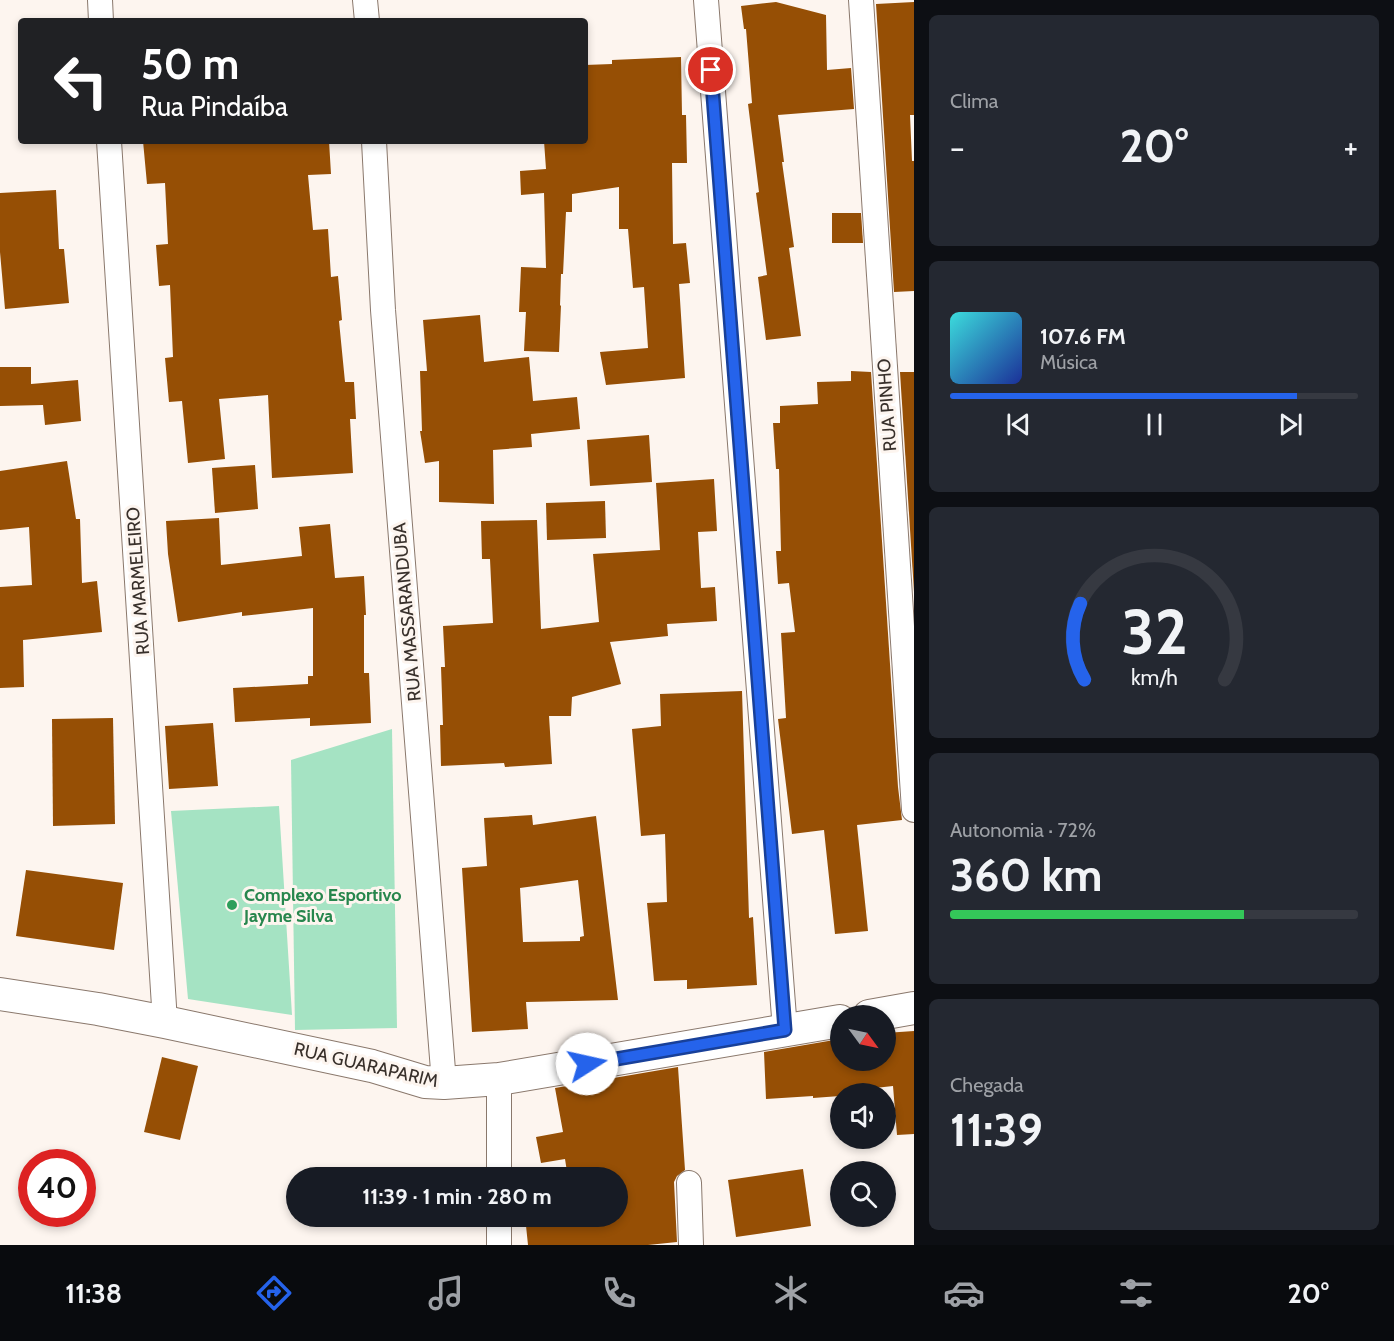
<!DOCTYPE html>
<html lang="pt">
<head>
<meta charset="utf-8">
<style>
	:root { --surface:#171b24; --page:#242831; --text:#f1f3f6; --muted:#9ea1a6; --line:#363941; --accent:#2563eb }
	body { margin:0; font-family:Cabin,sans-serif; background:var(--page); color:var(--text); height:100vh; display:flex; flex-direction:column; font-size:22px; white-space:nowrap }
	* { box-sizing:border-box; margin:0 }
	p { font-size:20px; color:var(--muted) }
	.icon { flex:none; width:33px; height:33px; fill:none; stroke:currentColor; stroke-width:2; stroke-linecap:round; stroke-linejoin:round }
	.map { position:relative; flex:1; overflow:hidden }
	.sheet { display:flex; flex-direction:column; gap:15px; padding:15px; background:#0d0f14; width:480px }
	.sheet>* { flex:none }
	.banner { position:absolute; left:18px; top:18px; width:570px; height:126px; border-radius:6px; box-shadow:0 3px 9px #0003; background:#202124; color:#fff; overflow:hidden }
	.needle { width:39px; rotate:123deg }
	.tools { position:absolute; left:830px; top:1005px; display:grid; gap:12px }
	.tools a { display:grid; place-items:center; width:66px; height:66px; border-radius:50%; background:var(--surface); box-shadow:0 3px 9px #0003; font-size:30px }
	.speed { position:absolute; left:18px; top:1149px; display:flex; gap:12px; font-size:30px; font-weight:700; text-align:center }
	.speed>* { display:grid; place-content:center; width:78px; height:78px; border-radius:50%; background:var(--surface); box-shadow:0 3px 9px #0003; line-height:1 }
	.speed .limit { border:9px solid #d22; background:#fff; color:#111 }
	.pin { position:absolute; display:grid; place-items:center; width:51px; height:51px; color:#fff; margin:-26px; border:3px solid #fff; border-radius:50%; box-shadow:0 2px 6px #0007 }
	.me { position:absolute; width:66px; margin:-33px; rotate:80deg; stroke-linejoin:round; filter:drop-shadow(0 0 4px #0008) }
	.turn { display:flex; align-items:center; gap:21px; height:126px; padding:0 24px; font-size:27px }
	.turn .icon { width:78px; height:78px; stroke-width:2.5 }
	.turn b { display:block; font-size:42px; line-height:51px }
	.big { font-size:45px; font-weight:700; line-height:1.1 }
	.sheet .widget { flex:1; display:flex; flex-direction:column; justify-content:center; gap:9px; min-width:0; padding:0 21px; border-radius:9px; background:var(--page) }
	.sheet .dial { align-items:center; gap:0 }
	.dial svg { height:156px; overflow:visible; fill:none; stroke:var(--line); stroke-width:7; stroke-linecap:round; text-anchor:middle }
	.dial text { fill:var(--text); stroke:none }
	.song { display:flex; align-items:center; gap:18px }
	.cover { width:72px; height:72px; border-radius:9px; background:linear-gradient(135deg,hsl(180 70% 55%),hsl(230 70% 35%)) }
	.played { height:6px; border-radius:3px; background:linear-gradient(90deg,var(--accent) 85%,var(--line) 85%) }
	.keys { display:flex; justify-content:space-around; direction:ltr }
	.heat { display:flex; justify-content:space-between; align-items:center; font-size:33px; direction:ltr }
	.charge { height:9px; border-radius:4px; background:linear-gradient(90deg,#34c759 72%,var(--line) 0) }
	.trip { position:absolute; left:286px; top:1167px; width:342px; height:60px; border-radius:30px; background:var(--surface); box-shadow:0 3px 9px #0003; font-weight:700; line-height:60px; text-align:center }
	.tab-bar { display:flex; height:96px; justify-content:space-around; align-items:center; background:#090b0e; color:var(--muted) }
	.tab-bar .icon { width:42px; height:42px }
	.tab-bar .current { color:var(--accent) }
	.tab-bar b { font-size:27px; color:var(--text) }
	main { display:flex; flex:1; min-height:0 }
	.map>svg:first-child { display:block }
</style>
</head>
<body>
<main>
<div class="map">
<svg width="914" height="1245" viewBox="0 0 914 1245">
	<rect width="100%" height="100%" fill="#fdf5ef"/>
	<g fill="#a5e3c3">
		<path d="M 392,729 L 397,1028 L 295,1030 L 291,760 Z"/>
		<path d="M 279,806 L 292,1015 L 188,999 L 171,811 Z"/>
	</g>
	<g fill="#964f05" fill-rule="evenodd">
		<path d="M 776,2 L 826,15 L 827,70 L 851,68 L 854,109 L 778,115 L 784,162 L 782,162 L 794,247 L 789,248 L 801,336 L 766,340 L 758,277 L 767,275 L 756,193 L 759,192 L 748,104 L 752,103 L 746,29 L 744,29 L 741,6 Z"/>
		<path d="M 914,2 L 914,115 L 910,115 L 912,161 L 914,161 L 914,291 L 894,292 L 876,4 Z"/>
		<path d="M 681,57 L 682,115 L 686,115 L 687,163 L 672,163 L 673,244 L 686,243 L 690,283 L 679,284 L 685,378 L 606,385 L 600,352 L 648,348 L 644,287 L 633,288 L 628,229 L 619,229 L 619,187 L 572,194 L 572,212 L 566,212 L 563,274 L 561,274 L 560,306 L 561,305 L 559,352 L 524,351 L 526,312 L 519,312 L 521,267 L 546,268 L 544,193 L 521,195 L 520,171 L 546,169 L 544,141 L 585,141 L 585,65 L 612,64 L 612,60 Z"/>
		<path d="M 143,141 L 329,141 L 331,174 L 308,175 L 313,230 L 328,229 L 331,277 L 338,276 L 342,320 L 339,321 L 345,382 L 354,382 L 356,419 L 350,419 L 353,473 L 272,478 L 268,395 L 219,399 L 225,459 L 188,463 L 182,401 L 169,402 L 165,358 L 173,357 L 170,285 L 159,286 L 156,245 L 168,244 L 165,183 L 147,184 Z"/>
		<path d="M 56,190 L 59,249 L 64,249 L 69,303 L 5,309 L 0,252 L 0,193 Z"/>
		<path d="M 832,213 L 861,213 L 863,243 L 832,243 Z"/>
		<path d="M 480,315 L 484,362 L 529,357 L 533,401 L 577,397 L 580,429 L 531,434 L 532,447 L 493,450 L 494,504 L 439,502 L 439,461 L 425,463 L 420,431 L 422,431 L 420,371 L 427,371 L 423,320 Z"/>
		<path d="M 0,367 L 31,367 L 31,384 L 78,380 L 81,421 L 45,425 L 43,405 L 0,406 Z"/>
		<path d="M 851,371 L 871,372 L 898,787 L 902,820 L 857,825 L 868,931 L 835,934 L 824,830 L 792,834 L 778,719 L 786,718 L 781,633 L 795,632 L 789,583 L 778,584 L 776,551 L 781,551 L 779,469 L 776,469 L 773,423 L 780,423 L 780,406 L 818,404 L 817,382 L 851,381 Z"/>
		<path d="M 900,372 L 914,372 L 914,592 Z"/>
		<path d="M 649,435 L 652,482 L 590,486 L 587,440 Z"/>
		<path d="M 67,461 L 76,519 L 80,519 L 82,583 L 97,581 L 102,632 L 23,640 L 24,687 L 0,688 L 0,587 L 32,585 L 29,527 L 0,530 L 0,471 Z"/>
		<path d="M 255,465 L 258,509 L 215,513 L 212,468 Z"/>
		<path d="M 714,479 L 717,531 L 698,532 L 701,588 L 715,587 L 717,621 L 667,624 L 668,636 L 610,642 L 621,684 L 572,697 L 571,716 L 549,716 L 552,764 L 505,767 L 504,763 L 441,766 L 440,725 L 443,725 L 441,667 L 445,667 L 443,626 L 493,623 L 490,559 L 482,559 L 481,521 L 537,520 L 541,629 L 599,622 L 593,554 L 660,550 L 656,483 Z"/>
		<path d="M 605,501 L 606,538 L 547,540 L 546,503 Z"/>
		<path d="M 219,518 L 221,565 L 302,556 L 299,527 L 330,524 L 335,578 L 364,576 L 366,615 L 364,615 L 364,673 L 369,673 L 371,723 L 310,726 L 310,718 L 235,722 L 233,688 L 308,684 L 308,676 L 313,676 L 313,608 L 242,616 L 242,612 L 178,622 L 168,554 L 166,521 Z"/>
		<path d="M 742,691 L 749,918 L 753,917 L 757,985 L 687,989 L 687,980 L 654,981 L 647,903 L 667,902 L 665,834 L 641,836 L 632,729 L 661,726 L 660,694 Z"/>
		<path d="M 113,718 L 115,824 L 53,826 L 52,719 Z"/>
		<path d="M 213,723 L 218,786 L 169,789 L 165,726 Z"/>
		<path d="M 532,815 L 533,825 L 596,816 L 618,1000 L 526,1002 L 528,1029 L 472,1032 L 462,868 L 487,866 L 484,818 ZM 578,880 L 584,936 L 580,937 L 580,941 L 523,942 L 520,888 Z"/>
		<path d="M 26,870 L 123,883 L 114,950 L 16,936 Z"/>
		<path d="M 914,1031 L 914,1134 L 897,1135 L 893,1086 L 848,1091 L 848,1094 L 840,1094 L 840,1096 L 813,1098 L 813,1096 L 766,1099 L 764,1052 L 840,1039 L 840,1060 L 885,1060 L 885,1033 Z"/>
		<path d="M 162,1057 L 198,1066 L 180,1140 L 144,1132 Z"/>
		<path d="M 678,1067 L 685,1170 L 677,1176 L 674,1182 L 677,1242 L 648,1245 L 528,1245 L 525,1216 L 618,1216 L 618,1178 L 568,1178 L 565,1159 L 541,1163 L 536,1137 L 563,1132 L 555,1088 Z"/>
		<path d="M 803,1169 L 811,1226 L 736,1237 L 728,1180 Z"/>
	</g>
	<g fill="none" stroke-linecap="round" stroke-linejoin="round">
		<defs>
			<g id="minor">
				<path d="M 100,0 L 101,21"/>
				<path d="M 365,0 L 367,21"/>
				<path d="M 706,0 L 785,1030"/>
				<path d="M 861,0 L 914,810"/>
				<path d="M 109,141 L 165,1022"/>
				<path d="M 374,141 L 383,310 L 444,1083"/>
				<path d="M 499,1178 L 499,1079"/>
				<path d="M 689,1183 L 691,1245"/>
				<path d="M 499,1245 L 499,1216"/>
			</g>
			<g id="tertiary">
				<path d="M 0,994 L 98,1009 L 165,1022 L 372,1066 L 425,1082 L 444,1083 L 499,1079 L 840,1021"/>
				<path d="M 869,1016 L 914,1008"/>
			</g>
		</defs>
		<use href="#minor" stroke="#8a786c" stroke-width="26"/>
		<use href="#tertiary" stroke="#8a786c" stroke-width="34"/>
		<use href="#minor" stroke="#fff" stroke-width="24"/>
		<use href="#tertiary" stroke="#fff" stroke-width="32"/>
	</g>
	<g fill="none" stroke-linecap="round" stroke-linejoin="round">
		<defs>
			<path id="route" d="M 587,1064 L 785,1030 L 711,70"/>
		</defs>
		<use href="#route" stroke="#184099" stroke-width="15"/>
		<use href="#route" stroke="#2563eb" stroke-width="10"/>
	</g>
	<circle fill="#2e9e5b" stroke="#fdf5ef" stroke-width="2" cx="232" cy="905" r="6"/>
	<g text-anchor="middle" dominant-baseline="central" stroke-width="6" stroke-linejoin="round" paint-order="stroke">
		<g font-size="18" fill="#38302b" stroke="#fdf5ef">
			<text transform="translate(887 405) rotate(-94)">RUA PINHO</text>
			<text transform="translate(138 581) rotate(-94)">RUA MARMELEIRO</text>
			<text transform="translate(407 612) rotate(-95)">RUA MASSARANDUBA</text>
			<text transform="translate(366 1065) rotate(13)">RUA GUARAPARIM</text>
		</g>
		<g font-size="18" font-weight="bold" fill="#27864d" stroke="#fdf5ef" text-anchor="start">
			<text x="244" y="895">Complexo Esportivo<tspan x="244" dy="21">Jayme Silva</tspan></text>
		</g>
	</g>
</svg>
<div class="tools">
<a><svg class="needle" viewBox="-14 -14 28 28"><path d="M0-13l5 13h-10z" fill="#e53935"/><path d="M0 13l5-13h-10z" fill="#9ea1a6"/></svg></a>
<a><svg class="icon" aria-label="sound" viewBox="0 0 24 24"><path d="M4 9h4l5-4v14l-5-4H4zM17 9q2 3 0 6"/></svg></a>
<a><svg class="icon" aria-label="search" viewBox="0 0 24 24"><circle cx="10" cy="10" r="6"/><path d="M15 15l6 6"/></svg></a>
</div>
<div class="speed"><div class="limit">40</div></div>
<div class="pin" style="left:711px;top:70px;background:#d93025"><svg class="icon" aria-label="arrive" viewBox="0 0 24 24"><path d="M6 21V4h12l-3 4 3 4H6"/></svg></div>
<svg class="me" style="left:587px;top:1064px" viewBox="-20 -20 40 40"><circle r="19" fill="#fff"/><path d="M0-13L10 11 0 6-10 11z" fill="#2563eb"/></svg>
<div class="trip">11:39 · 1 min · 280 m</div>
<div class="banner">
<div class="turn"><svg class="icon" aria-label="left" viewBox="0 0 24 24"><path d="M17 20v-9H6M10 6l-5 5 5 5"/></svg><div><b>50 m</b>Rua Pindaíba</div></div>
</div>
</div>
<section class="sheet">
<div class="widget"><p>Clima</p>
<div class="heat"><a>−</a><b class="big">20°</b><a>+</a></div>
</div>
<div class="widget">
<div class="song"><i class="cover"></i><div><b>107.6 FM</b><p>Música</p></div></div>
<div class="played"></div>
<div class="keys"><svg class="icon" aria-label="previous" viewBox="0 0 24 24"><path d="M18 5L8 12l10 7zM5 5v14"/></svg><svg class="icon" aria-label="pause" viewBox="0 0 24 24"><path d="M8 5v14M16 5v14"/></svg><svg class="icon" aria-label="next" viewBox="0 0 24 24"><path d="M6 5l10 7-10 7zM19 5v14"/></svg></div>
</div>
<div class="widget dial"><svg viewBox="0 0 100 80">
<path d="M14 69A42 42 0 1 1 86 69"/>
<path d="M14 69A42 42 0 0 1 12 30" stroke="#2563eb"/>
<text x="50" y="56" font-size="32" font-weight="700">32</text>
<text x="50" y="72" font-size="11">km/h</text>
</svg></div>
<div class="widget"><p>Autonomia · 72%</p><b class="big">360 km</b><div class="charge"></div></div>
<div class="widget"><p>Chegada</p><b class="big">11:39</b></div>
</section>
</main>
<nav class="tab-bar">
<b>11:38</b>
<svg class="icon current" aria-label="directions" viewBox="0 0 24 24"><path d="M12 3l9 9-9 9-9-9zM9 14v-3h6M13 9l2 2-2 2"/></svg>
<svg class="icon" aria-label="music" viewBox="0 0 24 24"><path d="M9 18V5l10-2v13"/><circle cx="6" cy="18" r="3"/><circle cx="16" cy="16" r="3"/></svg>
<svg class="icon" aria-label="phone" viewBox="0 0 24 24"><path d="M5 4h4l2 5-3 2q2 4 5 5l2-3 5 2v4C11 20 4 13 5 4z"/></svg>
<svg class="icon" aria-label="climate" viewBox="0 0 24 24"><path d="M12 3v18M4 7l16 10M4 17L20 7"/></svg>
<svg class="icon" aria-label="car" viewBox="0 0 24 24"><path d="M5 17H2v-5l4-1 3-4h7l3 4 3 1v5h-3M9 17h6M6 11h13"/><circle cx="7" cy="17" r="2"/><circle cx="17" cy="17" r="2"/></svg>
<svg class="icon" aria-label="filters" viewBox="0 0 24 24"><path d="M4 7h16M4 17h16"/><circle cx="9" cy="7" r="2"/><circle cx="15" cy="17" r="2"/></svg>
<b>20°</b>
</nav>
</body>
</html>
